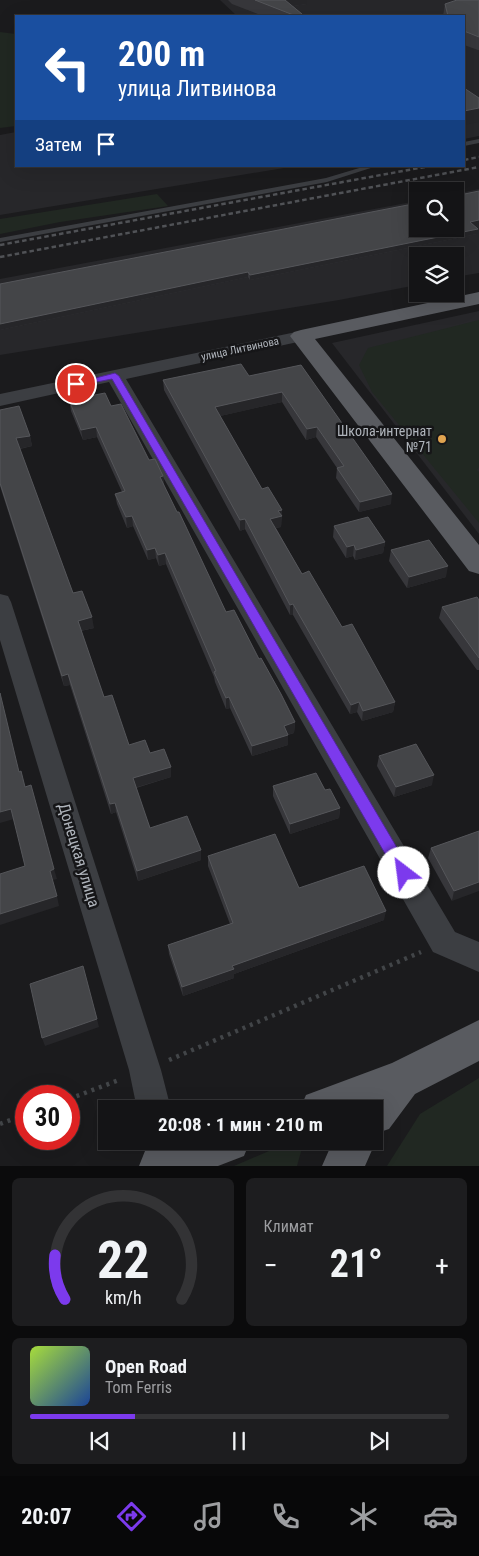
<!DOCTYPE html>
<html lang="ru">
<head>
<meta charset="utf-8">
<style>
	:root { --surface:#141416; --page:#1d1d1f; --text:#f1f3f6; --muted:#9d9ea1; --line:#333335; --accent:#7c3aed }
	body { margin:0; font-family:"Roboto Condensed",sans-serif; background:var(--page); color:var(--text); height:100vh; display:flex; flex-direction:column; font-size:19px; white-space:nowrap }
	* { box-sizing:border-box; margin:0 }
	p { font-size:16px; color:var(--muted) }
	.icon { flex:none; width:28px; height:28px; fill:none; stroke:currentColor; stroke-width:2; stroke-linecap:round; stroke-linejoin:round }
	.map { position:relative; height:1166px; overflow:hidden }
	.sheet { display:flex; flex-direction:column; gap:12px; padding:12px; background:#0b0b0c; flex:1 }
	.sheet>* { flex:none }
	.guide { position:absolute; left:15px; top:15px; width:450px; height:152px; border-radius:0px; box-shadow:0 5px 20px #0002,0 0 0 1px var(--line); background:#1a4fa0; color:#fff; overflow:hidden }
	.controls { position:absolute; left:409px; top:182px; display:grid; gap:10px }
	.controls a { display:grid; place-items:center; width:55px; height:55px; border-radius:0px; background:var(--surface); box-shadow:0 5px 20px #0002,0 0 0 1px var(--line); font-size:25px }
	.speed { position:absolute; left:15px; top:1085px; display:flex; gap:10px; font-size:25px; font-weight:700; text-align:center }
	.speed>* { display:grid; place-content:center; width:65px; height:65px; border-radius:50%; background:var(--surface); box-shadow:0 5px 20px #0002,0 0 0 1px var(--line); line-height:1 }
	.speed .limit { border:8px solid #d22; background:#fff; color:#111 }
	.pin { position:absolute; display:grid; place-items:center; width:42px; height:42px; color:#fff; margin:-21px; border:2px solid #fff; border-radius:50%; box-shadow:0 1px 5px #0007 }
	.me { position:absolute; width:55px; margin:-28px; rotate:330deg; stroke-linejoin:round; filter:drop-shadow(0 0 4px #0008) }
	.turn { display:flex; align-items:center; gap:18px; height:105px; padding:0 20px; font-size:22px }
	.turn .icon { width:65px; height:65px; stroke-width:2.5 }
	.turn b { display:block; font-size:35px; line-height:42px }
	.then { display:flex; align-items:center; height:48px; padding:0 20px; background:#0003; gap:10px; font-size:19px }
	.big { font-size:38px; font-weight:700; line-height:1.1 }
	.sheet .tile { flex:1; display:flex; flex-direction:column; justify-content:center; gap:8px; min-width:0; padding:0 18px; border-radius:8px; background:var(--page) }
	.sheet .dial { align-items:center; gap:0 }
	.dial svg { height:130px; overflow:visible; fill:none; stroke:var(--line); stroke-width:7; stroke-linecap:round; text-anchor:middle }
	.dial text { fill:var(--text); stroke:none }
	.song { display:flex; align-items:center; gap:15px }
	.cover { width:60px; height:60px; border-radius:8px; background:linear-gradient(135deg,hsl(80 70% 55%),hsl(220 70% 35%)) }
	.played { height:5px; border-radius:2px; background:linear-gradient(90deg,var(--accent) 25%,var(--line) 25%) }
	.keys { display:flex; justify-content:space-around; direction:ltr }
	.heat { display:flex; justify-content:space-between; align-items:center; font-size:28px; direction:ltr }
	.sheet .tiles { flex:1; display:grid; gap:12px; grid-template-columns:1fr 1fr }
	.tile:last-child { grid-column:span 2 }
	.trip { position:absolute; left:98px; top:1100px; width:285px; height:50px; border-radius:0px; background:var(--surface); box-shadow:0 5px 20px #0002,0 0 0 1px var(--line); font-weight:700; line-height:50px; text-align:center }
	.tabs { display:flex; height:80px; justify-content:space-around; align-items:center; background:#080809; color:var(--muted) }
	.tabs .icon { width:35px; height:35px }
	.tabs .selected { color:var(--accent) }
	.tabs b { font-size:22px; color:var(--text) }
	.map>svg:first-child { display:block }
</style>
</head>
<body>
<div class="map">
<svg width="479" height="1166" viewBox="0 0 479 1166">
	<rect width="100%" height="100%" fill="#1b1b1d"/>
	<g fill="#27272a">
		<path d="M 220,0 L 479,0 L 479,136 L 464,139 L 464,16 L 237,16 Z"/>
		<path d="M 16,132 L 16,166 L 296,166 L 0,215 L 0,135 Z"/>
		<path d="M 479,189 L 479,273 L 455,277 L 455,256 L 418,256 L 417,285 L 339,300 L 0,355 L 0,279 L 417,201 L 418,229 L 455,229 L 455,194 Z"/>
		<path d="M 479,311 L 479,534 L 332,343 Z"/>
	</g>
	<g fill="#212822">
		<path d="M 0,32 L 16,34 L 16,126 L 0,128 Z"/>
		<path d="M 157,194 L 168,206 L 60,222 L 0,234 L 0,219 Z"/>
		<path d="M 479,320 L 479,467 L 477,470 L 479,472 L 479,523 L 372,392 L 359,365 L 368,348 Z"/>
		<path d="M 479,1078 L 479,1166 L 387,1166 L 420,1114 Z"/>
		<path d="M 292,1141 L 304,1141 L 297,1166 L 234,1166 Z"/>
	</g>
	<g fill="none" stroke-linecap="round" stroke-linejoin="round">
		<g stroke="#424548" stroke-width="4.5" stroke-dasharray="3 5" stroke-linecap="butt">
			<path d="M 169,1060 L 421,952"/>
			<path d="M 69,1099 L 119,1080"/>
			<path d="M 0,1124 L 26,1114"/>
		</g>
		<g fill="#3c3e42" fill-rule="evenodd">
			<path d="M 479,139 L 479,143 L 464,146 L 464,142 Z"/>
			<path d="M 366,166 L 377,166 L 327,182 L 0,242 L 0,238 L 326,178 Z"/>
		</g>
		<g fill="#3c3e42" fill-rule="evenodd">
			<path d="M 301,331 L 307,332 L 310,336 L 307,340 L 126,379 L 455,932 L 479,942 L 479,972 L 433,952 L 109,382 L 0,406 L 0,394 Z"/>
			<path d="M 0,594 L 8,596 L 11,602 L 161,1070 L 171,1109 L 137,1109 L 129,1070 L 0,640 Z"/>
		</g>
		<g fill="#595b60" fill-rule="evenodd">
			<path d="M 479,292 L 479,304 L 315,339 L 479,545 L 479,574 L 469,571 L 290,336 L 294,332 L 301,330 Z"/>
			<path d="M 479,1020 L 479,1061 L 415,1094 L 389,1129 L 374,1134 L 374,1109 L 300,1109 L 306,1095 L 392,1063 Z"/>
			<path d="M 374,1136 L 376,1141 L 365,1166 L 322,1166 L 333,1141 L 374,1141 Z"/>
			<path d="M 170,1141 L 250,1141 L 244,1156 L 218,1166 L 139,1166 L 145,1151 Z"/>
		</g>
		<g stroke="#505256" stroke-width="2.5" stroke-dasharray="4.5 3" stroke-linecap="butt">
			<path d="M 464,160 L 479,157"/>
			<path d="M 0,245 L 430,166"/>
			<path d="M 0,257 L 479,167"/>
		</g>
	</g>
	<g fill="#37373b">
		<path d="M 228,0 L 307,0 L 307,4 L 293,6 L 302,14 L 302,16 L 263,16 L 232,4 Z"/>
		<path d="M 479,0 L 479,50 L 478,50 L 464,45 L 464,16 L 443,16 L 445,4 Z"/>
		<path d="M 479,225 L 474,226 L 477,234 L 250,280 L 248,277 L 0,330 L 0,284 Z"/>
		<path d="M 301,365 L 391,504 L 359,512 L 336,478 L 337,468 L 316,437 L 306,440 L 282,402 L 220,416 L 262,489 L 282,510 L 281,527 L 276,528 L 302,574 L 342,627 L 395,702 L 393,712 L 362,721 L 357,712 L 350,714 L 293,615 L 290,615 L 245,529 L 240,531 L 164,390 L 163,380 L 249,376 Z"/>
		<path d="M 69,400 L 111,406 L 149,460 L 163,476 L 164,487 L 226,612 L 259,659 L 295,722 L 294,733 L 288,735 L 288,745 L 252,756 L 230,708 L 226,709 L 215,682 L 214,677 L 166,564 L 159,566 L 156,558 L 148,560 L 133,526 L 127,528 L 117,504 L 115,494 L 122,492 L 97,437 L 83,440 L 71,411 Z"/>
		<path d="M 0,410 L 30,436 L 32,446 L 20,449 L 73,593 L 94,628 L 81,631 L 104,697 L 129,745 L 150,753 L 171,767 L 171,777 L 136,788 L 150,828 L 201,860 L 138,881 L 116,812 L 111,814 L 70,685 L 64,686 L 0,486 Z"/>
		<path d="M 334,526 L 385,542 L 383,553 L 355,560 L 353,556 L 346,558 L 333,537 Z"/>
		<path d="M 391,550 L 446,577 L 407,588 L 389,561 Z"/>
		<path d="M 479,600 L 479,670 L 477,670 L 439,618 L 442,607 Z"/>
		<path d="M 379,756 L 432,785 L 394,797 L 377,766 Z"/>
		<path d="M 273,786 L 325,790 L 340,808 L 339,818 L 290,834 L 273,796 Z"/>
		<path d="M 479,831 L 452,901 L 428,858 L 431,848 Z"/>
		<path d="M 208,856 L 299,888 L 384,920 L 234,974 L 234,978 L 183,996 L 169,954 L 168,945 L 230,924 L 208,866 Z"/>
	</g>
	<g fill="#262629">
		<path d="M 279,0 L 307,0 L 307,4 L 279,8 Z"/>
		<path d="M 479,102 L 479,122 L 464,125 L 464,111 Z"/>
		<path d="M 479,220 L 479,225 L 469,227 L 470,222 Z"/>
		<path d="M 478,229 L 477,234 L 250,280 L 250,275 Z"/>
		<path d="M 248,272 L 248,277 L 0,330 L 0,324 Z"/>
		<path d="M 282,392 L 282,402 L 216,417 L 215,407 Z"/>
		<path d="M 96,427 L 97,437 L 83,440 L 81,430 Z"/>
		<path d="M 317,427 L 316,437 L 306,440 L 307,429 Z"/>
		<path d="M 30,436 L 32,446 L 18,449 L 16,438 Z"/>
		<path d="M 163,476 L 164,487 L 160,477 Z"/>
		<path d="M 392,494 L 391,504 L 359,512 L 360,502 Z"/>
		<path d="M 282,510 L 281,527 L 270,529 L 270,519 L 278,511 Z"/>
		<path d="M 132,516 L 133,526 L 127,528 L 126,517 Z"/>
		<path d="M 245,519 L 245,529 L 240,531 L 240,520 Z"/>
		<path d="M 385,542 L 383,553 L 355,560 L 356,550 Z"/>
		<path d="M 354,545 L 353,556 L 346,558 L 347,547 Z"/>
		<path d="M 155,548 L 156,558 L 148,560 L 147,550 Z"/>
		<path d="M 165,553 L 166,564 L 159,566 L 158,555 Z"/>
		<path d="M 448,566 L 446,577 L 407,588 L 409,577 Z"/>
		<path d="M 293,604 L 293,615 L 290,615 L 290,605 Z"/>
		<path d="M 92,617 L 94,628 L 80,631 L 78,621 Z"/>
		<path d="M 68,674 L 70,685 L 64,686 L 62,676 Z"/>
		<path d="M 229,697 L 230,708 L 226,709 L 226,698 Z"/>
		<path d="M 359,702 L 357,712 L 350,714 L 351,705 Z"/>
		<path d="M 395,702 L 393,712 L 362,721 L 363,711 Z"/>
		<path d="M 295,722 L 294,733 L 283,736 L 284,726 Z"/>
		<path d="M 288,735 L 288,745 L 252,756 L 252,746 Z"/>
		<path d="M 171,767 L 171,777 L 134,788 L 133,778 Z"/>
		<path d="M 434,775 L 432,785 L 394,797 L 396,787 Z"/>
		<path d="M 115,803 L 116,812 L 111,814 L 110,804 Z"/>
		<path d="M 340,808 L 339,818 L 290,834 L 290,824 Z"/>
		<path d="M 11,809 L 14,819 L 0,823 L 0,812 Z"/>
		<path d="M 201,850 L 201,860 L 138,881 L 137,871 Z"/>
		<path d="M 54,869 L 57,879 L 53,880 L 50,871 Z"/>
		<path d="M 479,882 L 479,891 L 452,901 L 454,891 Z"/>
		<path d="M 57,896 L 59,906 L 0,925 L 0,914 Z"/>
		<path d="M 386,911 L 384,920 L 234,974 L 234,978 L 183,996 L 182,987 L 232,966 Z"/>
		<path d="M 97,1019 L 99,1027 L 45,1046 L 42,1038 Z"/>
	</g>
	<g fill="#444548" stroke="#55565a">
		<path d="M 255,0 L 285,0 L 302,14 L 301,16 L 296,16 Z"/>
		<path d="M 457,0 L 479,0 L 479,37 L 464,31 L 464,16 L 448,16 L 445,4 Z"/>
		<path d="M 464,88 L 479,98 L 479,108 L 464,111 Z"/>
		<path d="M 479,191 L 479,220 L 470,222 L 478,229 L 250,275 L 248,272 L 0,324 L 0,284 L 418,203 L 418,229 L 455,229 L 455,196 Z"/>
		<path d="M 241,364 L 249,376 L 301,365 L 392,494 L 360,502 L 337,468 L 344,466 L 317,427 L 307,429 L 282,392 L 215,407 L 262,489 L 268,487 L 282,510 L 278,511 L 282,516 L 270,519 L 302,574 L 309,571 L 342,627 L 352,624 L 395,702 L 363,711 L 359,702 L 351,705 L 293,604 L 290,605 L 245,519 L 240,520 L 163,380 Z"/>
		<path d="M 105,393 L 111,406 L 121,404 L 149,460 L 155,459 L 163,476 L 160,477 L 177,512 L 179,512 L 226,612 L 234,610 L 259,659 L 261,658 L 281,694 L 295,722 L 284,726 L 288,735 L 252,746 L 229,697 L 226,698 L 214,672 L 216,671 L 165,553 L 158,555 L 155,548 L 147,550 L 132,516 L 126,517 L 115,494 L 125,491 L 96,427 L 81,430 L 69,400 Z"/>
		<path d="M 19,406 L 30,436 L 16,438 L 73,593 L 82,591 L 92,617 L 78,621 L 104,697 L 112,695 L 129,745 L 145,740 L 150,753 L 164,749 L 171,767 L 133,778 L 150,828 L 187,816 L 201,850 L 137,871 L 115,803 L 110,804 L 68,674 L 62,676 L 0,483 L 0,410 Z"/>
		<path d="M 368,517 L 385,542 L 356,550 L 354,545 L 347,547 L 334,526 Z"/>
		<path d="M 429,540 L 448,566 L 409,577 L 391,550 Z"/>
		<path d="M 477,597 L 479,600 L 479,658 L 442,607 Z"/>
		<path d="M 0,693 L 19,772 L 21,771 L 25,787 L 31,785 L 54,869 L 50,871 L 57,896 L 0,914 L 0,874 L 25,866 L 11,809 L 0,812 Z"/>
		<path d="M 416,744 L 434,775 L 396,787 L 379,756 Z"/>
		<path d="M 316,773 L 325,790 L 330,789 L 340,808 L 290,824 L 273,786 Z"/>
		<path d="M 479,831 L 479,882 L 454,891 L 431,848 Z"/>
		<path d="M 275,834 L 299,888 L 364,866 L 386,911 L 232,966 L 234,969 L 182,987 L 168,945 L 233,923 L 208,856 Z"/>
		<path d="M 83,966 L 97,1019 L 42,1038 L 30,984 Z"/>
	</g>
	<path fill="#7c3aed" stroke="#51269a" d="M 115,373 L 119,376 L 409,868 L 411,873 L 409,878 L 404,880 L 399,878 L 112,379 L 76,386 L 72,384 Z"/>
	<circle fill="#e0a450" stroke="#161618" stroke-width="2" cx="442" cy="439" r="5"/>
	<g text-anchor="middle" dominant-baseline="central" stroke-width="5" stroke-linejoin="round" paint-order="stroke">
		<g font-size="11" fill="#afb4bb" stroke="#161618">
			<text transform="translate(240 349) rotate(-12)">улица Литвинова</text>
		</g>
		<g font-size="14" fill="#afb4bb" stroke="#161618" text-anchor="end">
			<text x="432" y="431">Школа-интернат<tspan x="432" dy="16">№71</tspan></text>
		</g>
		<g font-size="16" fill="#afb4bb" stroke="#161618">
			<text transform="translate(79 855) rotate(73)">Донецкая улица</text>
		</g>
	</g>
</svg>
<div class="controls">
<a><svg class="icon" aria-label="search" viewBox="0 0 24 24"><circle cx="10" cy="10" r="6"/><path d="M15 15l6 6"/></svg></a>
<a><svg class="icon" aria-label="layers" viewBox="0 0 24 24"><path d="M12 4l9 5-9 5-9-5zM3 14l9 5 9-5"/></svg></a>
</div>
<div class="speed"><div class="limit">30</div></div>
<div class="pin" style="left:76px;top:384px;background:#d93025"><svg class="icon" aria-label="arrive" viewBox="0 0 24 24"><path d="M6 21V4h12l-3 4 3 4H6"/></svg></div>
<svg class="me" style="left:404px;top:873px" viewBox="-20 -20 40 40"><circle r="19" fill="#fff"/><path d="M0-13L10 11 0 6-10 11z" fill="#7c3aed"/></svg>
<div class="trip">20:08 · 1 мин · 210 m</div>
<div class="guide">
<div class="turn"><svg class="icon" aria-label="left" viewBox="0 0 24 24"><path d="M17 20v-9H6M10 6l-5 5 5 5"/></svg><div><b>200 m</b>улица Литвинова</div></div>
<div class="then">Затем<svg class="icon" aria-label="arrive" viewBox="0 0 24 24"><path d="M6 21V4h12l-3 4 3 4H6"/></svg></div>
</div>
</div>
<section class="sheet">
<div class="tiles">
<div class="tile dial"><svg viewBox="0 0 100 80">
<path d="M14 69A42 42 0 1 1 86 69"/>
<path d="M14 69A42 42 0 0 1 8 42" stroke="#7c3aed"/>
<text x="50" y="56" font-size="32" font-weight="700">22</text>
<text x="50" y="72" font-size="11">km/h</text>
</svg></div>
<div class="tile"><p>Климат</p>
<div class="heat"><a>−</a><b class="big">21°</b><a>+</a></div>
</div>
<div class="tile">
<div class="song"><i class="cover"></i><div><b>Open Road</b><p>Tom Ferris</p></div></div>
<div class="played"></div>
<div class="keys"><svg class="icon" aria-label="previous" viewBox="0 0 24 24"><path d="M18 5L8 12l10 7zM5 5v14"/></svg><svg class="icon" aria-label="pause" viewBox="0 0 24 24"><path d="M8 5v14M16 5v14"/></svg><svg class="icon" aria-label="next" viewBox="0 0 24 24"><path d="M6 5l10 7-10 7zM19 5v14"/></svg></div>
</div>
</div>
</section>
<nav class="tabs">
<b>20:07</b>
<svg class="icon selected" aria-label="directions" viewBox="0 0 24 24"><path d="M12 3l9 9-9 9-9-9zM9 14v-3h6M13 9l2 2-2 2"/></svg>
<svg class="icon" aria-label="music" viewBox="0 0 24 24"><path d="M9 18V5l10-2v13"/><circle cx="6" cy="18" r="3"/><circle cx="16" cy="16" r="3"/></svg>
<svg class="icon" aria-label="phone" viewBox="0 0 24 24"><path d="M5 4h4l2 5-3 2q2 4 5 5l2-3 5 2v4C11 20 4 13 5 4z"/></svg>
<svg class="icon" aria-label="climate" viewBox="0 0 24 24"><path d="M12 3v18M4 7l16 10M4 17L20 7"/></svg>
<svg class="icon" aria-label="car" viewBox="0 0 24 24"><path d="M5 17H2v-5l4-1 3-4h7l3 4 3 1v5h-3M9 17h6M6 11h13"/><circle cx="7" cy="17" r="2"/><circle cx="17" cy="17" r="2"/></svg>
</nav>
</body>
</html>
